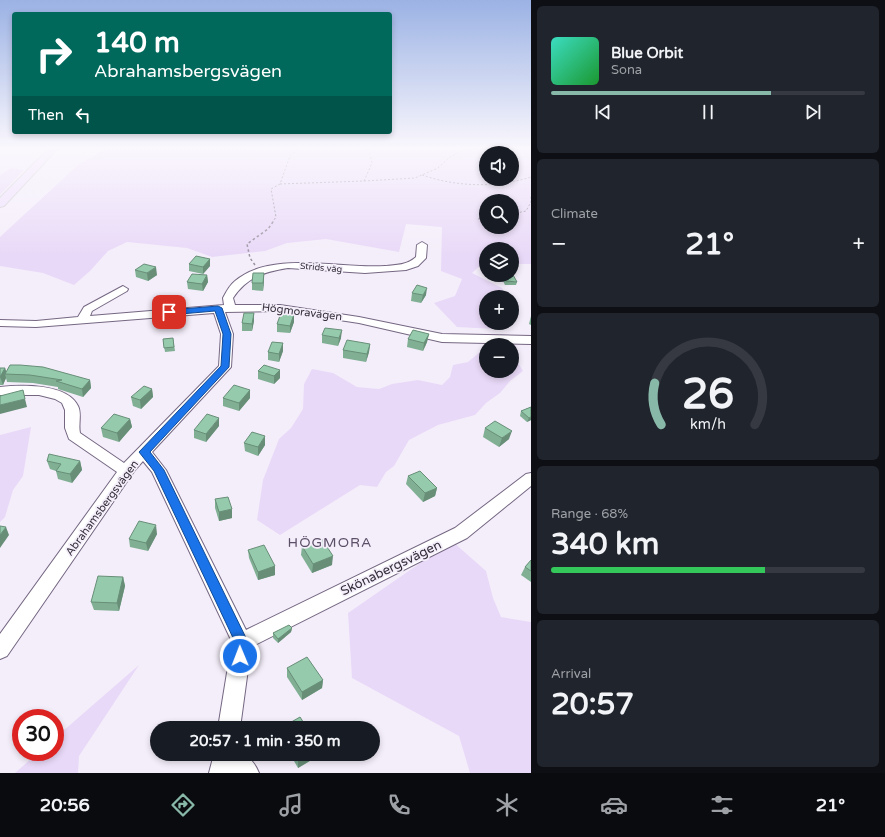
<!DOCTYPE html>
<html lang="en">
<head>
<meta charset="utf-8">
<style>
	:root { --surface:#171b24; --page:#20242c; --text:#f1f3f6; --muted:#9ea1a6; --line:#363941; --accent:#88b8a8 }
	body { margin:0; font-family:"Varela Round",sans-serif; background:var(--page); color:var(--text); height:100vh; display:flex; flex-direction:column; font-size:15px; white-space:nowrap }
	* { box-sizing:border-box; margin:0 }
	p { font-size:13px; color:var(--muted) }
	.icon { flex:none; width:22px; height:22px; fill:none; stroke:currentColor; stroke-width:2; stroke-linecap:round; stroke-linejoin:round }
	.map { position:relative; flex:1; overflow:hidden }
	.details { display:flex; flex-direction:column; gap:6px; padding:6px; background:#0d0f14; width:354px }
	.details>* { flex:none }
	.top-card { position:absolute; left:12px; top:12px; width:380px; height:122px; border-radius:4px; box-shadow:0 2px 6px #0003; background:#00695c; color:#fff; overflow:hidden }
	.buttons { position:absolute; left:479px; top:146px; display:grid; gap:8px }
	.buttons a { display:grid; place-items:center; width:40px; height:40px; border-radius:50%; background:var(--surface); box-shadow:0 2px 6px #0003; font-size:20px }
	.speed { position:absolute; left:12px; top:709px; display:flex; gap:8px; font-size:20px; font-weight:700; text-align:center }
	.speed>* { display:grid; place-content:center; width:52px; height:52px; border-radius:50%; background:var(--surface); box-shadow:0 2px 6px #0003; line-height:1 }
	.speed .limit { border:6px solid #d22; background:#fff; color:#111 }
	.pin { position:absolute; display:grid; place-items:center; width:34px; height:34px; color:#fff; margin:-17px; border-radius:8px; box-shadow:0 2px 6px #0006 }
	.me { position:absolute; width:44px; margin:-22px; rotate:359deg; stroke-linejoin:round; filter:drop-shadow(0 0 3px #0008) }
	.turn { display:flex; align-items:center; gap:14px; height:84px; padding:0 16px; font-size:18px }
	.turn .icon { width:52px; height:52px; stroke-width:2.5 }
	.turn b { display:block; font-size:28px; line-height:34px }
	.then { display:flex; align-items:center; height:38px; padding:0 16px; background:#0003; gap:8px; font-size:15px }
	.big { font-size:30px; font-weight:800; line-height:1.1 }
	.details .tile { flex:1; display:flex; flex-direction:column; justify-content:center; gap:6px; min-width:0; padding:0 14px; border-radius:6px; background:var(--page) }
	.details .dial { align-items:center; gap:0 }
	.dial svg { height:104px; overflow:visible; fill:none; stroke:var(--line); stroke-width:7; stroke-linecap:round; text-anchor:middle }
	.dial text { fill:var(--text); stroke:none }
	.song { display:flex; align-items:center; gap:12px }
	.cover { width:48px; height:48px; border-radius:6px; background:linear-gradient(135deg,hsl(170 70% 55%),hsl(130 70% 35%)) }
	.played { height:4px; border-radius:2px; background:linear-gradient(90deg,var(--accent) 70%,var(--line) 70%) }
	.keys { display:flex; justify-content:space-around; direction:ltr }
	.heat { display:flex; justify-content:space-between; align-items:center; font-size:22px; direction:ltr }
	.charge { height:6px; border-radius:3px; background:linear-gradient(90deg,#34c759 68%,var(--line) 0) }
	.trip { position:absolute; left:150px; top:721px; width:230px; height:40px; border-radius:20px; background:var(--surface); box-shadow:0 2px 6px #0003; font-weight:800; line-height:40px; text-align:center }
	.tab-bar { display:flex; height:64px; justify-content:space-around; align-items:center; background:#090b0e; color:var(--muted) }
	.tab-bar .icon { width:28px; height:28px }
	.tab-bar .on { color:var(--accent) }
	.tab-bar b { font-size:18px; color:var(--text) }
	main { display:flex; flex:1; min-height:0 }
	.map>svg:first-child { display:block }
</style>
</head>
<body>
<main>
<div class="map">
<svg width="531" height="773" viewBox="0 0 531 773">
	<rect width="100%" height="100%" fill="#f4eefa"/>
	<g fill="#e9d9f8" fill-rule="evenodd">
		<path d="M 110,147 L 531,147 L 531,264 L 512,264 L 512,249 L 486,249 L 486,263 L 483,263 L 472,273 L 502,288 L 506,297 L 486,297 L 486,323 L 502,323 L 495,329 L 457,327 L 434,303 L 455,296 L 462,279 L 441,271 L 442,227 L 406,224 L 399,252 L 326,239 L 287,243 L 265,251 L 212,257 L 187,248 L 127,242 L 108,251 L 90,271 L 74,285 L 43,273 L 0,266 L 0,237 L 79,164 ZM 486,153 L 512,153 L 512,179 L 486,179 ZM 486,201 L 512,201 L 512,227 L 486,227 Z"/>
		<path d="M 11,168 L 24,170 L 0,195 L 0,175 Z"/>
		<path d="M 486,347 L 486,371 L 512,371 L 512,353 L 523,371 L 510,381 L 500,393 L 486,403 L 475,415 L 438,425 L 409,440 L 394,466 L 386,472 L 377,487 L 360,485 L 280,535 L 257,520 L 263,480 L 279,439 L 291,428 L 303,409 L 304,384 L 312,369 L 333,373 L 357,387 L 379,389 L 392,384 L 418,380 L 442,385 L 450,377 L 453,365 L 468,362 Z"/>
		<path d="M 31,427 L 23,476 L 13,490 L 5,517 L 0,522 L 0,435 Z"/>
		<path d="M 452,541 L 486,571 L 493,598 L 501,617 L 531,622 L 531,773 L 470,773 L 459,736 L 352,678 L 348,613 Z"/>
		<path d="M 139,665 L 79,756 L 78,773 L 15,773 L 39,752 L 55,752 L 55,738 Z"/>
	</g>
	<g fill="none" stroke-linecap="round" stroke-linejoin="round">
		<defs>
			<g id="minor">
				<path d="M 422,242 L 427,245 L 426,258 L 418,266 L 406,270 L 365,273 L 288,268 C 264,272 247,277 233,298 L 235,305 L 280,305 L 359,317 L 442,334 L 531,336 L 531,344 L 442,342 L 359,323 L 280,311 L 225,312 L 233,334 L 231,367 L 152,452 L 166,470 L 246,630 L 455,528 L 526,474 L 531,473 L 531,486 L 467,538 L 251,647 L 240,728 L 218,728 L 232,642 L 152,472 L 143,461 L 135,470 L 7,656 L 0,659 L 0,634 L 117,472 L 69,439 L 65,428 L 65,410 L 62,403 L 55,399 L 39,395 L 0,395 L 0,387 C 21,385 67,383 78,406 C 82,414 78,424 80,433 L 124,463 L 219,366 L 221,334 L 214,313 L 36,327 L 0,326 L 0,320 L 36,321 L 78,317 L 84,307 L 123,286 L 128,289 L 127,291 L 92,311 L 90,316 L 224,305 L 223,298 C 226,292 230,285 235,281 C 271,250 340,269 385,266 C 397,265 407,265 416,257 L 417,245 Z"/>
				<path d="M 214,754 C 236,754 249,749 259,773 L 209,773 Z"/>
			</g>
			<path id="major" d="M 50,147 L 59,147 L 4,206 L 0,207 L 0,198 Z"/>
		</defs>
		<use href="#minor" stroke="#756782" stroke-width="2"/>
		<use href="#major" stroke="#cfcdd0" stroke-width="2"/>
		<g stroke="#9a94a0" stroke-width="1" stroke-dasharray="2 2" stroke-linecap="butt">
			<path d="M 483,149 L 502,150 L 519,147"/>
			<path d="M 422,175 C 457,187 495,188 531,177"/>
			<path d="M 364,181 L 415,178 L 438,168 L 450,157 L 465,150 L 483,149 L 480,147"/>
			<path d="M 280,184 L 364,181 L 372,163 L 369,151 L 362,147"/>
			<path d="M 512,214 L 526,211 L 531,202 L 531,196"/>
			<path d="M 478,219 L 486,218"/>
			<path d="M 272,223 L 276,217 L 271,189 L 280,184 L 290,156 L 301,147"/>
		</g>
		<path stroke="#9a94a0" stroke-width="1.5" stroke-dasharray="2.5 2.5" stroke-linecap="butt" d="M 255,265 L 250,258 L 247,244 L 268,229 L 273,222"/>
		<use href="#minor" fill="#fff" fill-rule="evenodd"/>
		<use href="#major" fill="#efdffe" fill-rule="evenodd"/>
	</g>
	<g fill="#80af94">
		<path d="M 210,259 L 210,266 L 203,274 L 189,271 L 189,264 Z"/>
		<path d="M 135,270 L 157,275 L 148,281 L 136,277 Z"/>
		<path d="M 264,273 L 264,281 L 263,291 L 252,290 L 252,283 Z"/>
		<path d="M 207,275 L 208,282 L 203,291 L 188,289 L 187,282 Z"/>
		<path d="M 500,275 L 512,275 L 517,282 L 516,285 L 505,285 Z"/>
		<path d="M 412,293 L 426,295 L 421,303 L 411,301 Z"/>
		<path d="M 254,313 L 254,321 L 252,331 L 242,331 L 242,323 Z"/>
		<path d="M 294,314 L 294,322 L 290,333 L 277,332 L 277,324 Z"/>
		<path d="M 531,316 L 531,325 L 529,324 Z"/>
		<path d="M 429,334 L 427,342 L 423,351 L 407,347 L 408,339 Z"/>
		<path d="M 322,335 L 341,338 L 338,346 L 322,343 Z"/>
		<path d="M 173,338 L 175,351 L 165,352 L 163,339 Z"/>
		<path d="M 370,344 L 369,352 L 366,362 L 343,358 L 343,350 Z"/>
		<path d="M 283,351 L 279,362 L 268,360 L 268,352 Z"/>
		<path d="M 0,368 L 5,368 L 6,372 L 90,380 L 91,388 L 83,397 L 58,389 L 58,387 L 33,383 L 7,382 L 6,378 L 3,385 L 0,385 Z"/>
		<path d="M 280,370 L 280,378 L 274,384 L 258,379 L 258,371 Z"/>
		<path d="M 152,389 L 153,397 L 141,409 L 133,406 L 131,397 Z"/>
		<path d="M 250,390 L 250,398 L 239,411 L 223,406 L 223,398 Z"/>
		<path d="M 531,407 L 531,420 L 527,422 L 520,416 L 521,411 Z"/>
		<path d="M 130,419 L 132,427 L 119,442 L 103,437 L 101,428 Z"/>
		<path d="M 219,426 L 206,442 L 194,438 L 194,430 Z"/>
		<path d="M 485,428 L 509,439 L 499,447 L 483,437 Z"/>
		<path d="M 244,443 L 265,445 L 258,456 L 245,451 Z"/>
		<path d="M 47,461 L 80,461 L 82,470 L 72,483 L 58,479 L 56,471 L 50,469 Z"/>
		<path d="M 408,476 L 437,488 L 435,496 L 423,502 L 406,484 Z"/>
		<path d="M 215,499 L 232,518 L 219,521 L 215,508 Z"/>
		<path d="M 157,534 L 148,551 L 130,547 L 129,539 Z"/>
		<path d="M 302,546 L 332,565 L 312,573 L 301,555 Z"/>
		<path d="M 248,550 L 275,566 L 275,575 L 258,580 L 249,558 Z"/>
		<path d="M 531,560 L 531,582 L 521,575 L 525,567 Z"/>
		<path d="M 123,577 L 125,586 L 119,611 L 94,610 L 91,602 Z"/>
		<path d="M 292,628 L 291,632 L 278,643 L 273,638 L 273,633 Z"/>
		<path d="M 287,668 L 323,680 L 322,688 L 302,700 L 287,677 Z"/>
		<path d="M 290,754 L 318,754 L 318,756 L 298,768 Z"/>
	</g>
	<g fill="#688e78">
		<path d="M 210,259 L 210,266 L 203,274 L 203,267 Z"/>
		<path d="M 156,267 L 157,275 L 148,281 L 147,273 Z"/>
		<path d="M 264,273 L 264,281 L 263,291 L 263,283 Z"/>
		<path d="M 207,275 L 208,282 L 203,291 L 202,284 Z"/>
		<path d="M 427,288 L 426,295 L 421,303 L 423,295 Z"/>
		<path d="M 254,313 L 254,321 L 252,331 L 252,324 Z"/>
		<path d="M 294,314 L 294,322 L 290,333 L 290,326 Z"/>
		<path d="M 342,330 L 341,338 L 338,346 L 339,338 Z"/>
		<path d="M 429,334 L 427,342 L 423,351 L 424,343 Z"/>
		<path d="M 283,343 L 283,351 L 279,362 L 279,354 Z"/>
		<path d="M 370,344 L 369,352 L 366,362 L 367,354 Z"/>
		<path d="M 5,368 L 7,374 L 5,374 L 6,378 L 3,385 L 0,377 Z"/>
		<path d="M 280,370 L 280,378 L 274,384 L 274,376 Z"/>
		<path d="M 90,380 L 91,388 L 83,397 L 82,389 Z"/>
		<path d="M 152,389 L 153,397 L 141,409 L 140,400 Z"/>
		<path d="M 250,390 L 250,398 L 239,411 L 239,403 Z"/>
		<path d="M 25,399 L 27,407 L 0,414 L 0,405 Z"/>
		<path d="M 531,417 L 531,420 L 527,422 L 529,418 Z"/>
		<path d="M 219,418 L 219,426 L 206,442 L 206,434 Z"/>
		<path d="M 130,419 L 132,427 L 119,442 L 117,433 Z"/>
		<path d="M 512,431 L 509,439 L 499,447 L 502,438 Z"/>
		<path d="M 265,436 L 265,445 L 258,456 L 258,447 Z"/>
		<path d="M 80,461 L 82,470 L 72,483 L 70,474 Z"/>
		<path d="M 437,488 L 435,496 L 423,502 L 425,493 Z"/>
		<path d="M 232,509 L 232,518 L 219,521 L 219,512 Z"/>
		<path d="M 156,525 L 157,534 L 148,551 L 146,543 Z"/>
		<path d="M 6,527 L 9,535 L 0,548 L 0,535 Z"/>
		<path d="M 333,556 L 332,565 L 312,573 L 313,564 Z"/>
		<path d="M 275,566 L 275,575 L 258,580 L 258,572 Z"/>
		<path d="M 123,577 L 125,586 L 119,611 L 117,603 Z"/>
		<path d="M 292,628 L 291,632 L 278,643 L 278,639 Z"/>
		<path d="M 323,680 L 322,688 L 302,700 L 302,692 Z"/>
		<path d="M 308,754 L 318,754 L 318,756 L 298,768 L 298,760 Z"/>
	</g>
	<g fill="#95cbac" stroke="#688e78">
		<path d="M 196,256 L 210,259 L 203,267 L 189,264 Z"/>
		<path d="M 144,264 L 156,267 L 147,273 L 135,270 Z"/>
		<path d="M 253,273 L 264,273 L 263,283 L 252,283 Z"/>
		<path d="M 512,273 L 517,282 L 506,281 L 503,275 L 512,275 Z"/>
		<path d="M 192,274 L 207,275 L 202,284 L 187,282 Z"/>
		<path d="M 417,285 L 427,288 L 423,295 L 412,293 Z"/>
		<path d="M 244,313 L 254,313 L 252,324 L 242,323 Z"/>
		<path d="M 281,313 L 294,314 L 290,326 L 277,324 Z"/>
		<path d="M 325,328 L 342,330 L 339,338 L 322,335 Z"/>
		<path d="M 413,330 L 429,334 L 424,343 L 408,339 Z"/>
		<path d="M 173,338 L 174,347 L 164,348 L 163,339 Z"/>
		<path d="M 347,340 L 370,344 L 367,354 L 343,350 Z"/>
		<path d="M 272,342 L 283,343 L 279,354 L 268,352 Z"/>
		<path d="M 10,365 L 20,365 L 43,367 L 90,380 L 82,389 L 56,381 L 62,380 L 30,375 L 5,374 Z"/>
		<path d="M 264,365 L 280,370 L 274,376 L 258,371 Z"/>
		<path d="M 0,368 L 5,368 L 0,377 Z"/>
		<path d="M 234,385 L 250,390 L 239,403 L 223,398 Z"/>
		<path d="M 144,386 L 152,389 L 140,400 L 131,397 Z"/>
		<path d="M 23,390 L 25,399 L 0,405 L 0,396 Z"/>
		<path d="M 531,407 L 531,417 L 529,418 L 521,411 Z"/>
		<path d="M 114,414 L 130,419 L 117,433 L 101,428 Z"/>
		<path d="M 207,414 L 219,418 L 206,434 L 194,430 Z"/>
		<path d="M 495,421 L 512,431 L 502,438 L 485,428 Z"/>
		<path d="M 252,432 L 265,436 L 258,447 L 244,443 Z"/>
		<path d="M 49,454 L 80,461 L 70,474 L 56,471 L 61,464 L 47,461 Z"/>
		<path d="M 420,471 L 437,488 L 425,493 L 408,476 Z"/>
		<path d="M 228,497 L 232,509 L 219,512 L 215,499 Z"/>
		<path d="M 139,521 L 156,525 L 146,543 L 129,539 Z"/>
		<path d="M 0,526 L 6,527 L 0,535 Z"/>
		<path d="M 322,539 L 333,556 L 313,564 L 302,546 Z"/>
		<path d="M 264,545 L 275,566 L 258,572 L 248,550 Z"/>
		<path d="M 531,560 L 531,571 L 525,567 Z"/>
		<path d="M 98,576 L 123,577 L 117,603 L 91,602 Z"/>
		<path d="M 289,625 L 292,628 L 278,639 L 273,633 Z"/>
		<path d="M 307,657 L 323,680 L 302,692 L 287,668 Z"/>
		<path d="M 300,717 L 307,728 L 281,728 Z"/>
		<path d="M 295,754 L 308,754 L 298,760 Z"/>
	</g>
	<linearGradient id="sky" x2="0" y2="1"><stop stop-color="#9bb2e4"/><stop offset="0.58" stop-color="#faf7fd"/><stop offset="1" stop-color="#faf7fd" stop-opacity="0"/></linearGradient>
	<rect width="531" height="255" fill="url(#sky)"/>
	<path fill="#1a73e8" stroke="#114b97" d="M 218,306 L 222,308 L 231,334 L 229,367 L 150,452 L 164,470 L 248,642 L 244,661 L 240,663 L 235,661 L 233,656 L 235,642 L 154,471 L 139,452 L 221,366 L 223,334 L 215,311 L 169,315 L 165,312 L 169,310 Z"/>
	<g text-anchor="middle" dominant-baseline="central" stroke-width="3.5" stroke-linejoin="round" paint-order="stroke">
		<g font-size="9" fill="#352f3b" stroke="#f4eefa">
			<text transform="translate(321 268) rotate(5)">Strids väg</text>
		</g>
		<g font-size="11" fill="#352f3b" stroke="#f4eefa">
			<text transform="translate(302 312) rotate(7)">Högmoravägen</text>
			<text transform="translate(102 508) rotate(-54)">Abrahamsbergsvägen</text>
		</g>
		<g font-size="13" fill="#352f3b" stroke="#f4eefa">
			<text transform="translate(391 568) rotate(-26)">Skönabergsvägen</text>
		</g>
		<g font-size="14" letter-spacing="1" fill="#5c4f68" stroke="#f4eefa">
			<text x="330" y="542">HÖGMORA</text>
		</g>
	</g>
</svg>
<div class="buttons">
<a><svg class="icon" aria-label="sound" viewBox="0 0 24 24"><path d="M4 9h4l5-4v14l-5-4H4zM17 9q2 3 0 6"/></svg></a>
<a><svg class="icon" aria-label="search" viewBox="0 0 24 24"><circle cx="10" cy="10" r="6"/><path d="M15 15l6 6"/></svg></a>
<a><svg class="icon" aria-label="layers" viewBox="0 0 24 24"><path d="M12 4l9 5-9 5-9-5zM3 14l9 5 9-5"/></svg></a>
<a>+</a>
<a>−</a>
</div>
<div class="speed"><div class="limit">30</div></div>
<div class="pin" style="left:169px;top:312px;background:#d93025"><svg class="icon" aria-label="arrive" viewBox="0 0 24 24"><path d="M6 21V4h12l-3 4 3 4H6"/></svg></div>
<svg class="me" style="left:240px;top:656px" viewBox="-20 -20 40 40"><circle r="17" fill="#1a73e8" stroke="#fff" stroke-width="3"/><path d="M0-11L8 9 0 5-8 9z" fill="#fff"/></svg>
<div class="trip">20:57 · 1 min · 350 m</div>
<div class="top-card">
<div class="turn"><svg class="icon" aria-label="right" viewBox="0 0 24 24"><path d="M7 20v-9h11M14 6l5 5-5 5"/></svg><div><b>140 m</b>Abrahamsbergsvägen</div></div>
<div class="then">Then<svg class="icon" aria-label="left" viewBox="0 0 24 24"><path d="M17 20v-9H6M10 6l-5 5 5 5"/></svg></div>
</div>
</div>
<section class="details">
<div class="tile">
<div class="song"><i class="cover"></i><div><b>Blue Orbit</b><p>Sona</p></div></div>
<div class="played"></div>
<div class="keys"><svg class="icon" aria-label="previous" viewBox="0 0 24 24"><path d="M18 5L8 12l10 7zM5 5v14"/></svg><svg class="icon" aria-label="pause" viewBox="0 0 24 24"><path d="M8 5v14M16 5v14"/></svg><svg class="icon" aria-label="next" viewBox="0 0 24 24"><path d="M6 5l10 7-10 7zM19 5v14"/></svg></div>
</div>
<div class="tile"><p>Climate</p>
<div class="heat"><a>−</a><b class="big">21°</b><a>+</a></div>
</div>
<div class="tile dial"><svg viewBox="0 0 100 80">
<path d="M14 69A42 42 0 1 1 86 69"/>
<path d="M14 69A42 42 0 0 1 9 37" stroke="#88b8a8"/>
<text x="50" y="56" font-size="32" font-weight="700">26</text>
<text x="50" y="72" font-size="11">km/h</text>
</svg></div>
<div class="tile"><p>Range · 68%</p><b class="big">340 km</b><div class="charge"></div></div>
<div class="tile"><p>Arrival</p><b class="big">20:57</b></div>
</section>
</main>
<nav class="tab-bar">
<b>20:56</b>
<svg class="icon on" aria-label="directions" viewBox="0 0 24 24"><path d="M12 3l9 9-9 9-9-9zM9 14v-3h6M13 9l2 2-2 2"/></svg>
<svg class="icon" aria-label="music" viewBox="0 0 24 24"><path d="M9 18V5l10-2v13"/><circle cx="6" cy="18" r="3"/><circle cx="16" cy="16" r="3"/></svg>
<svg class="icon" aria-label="phone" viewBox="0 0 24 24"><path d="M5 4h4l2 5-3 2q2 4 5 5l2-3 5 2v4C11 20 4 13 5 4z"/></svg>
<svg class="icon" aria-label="climate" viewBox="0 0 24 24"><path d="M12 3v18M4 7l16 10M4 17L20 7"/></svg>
<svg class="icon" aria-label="car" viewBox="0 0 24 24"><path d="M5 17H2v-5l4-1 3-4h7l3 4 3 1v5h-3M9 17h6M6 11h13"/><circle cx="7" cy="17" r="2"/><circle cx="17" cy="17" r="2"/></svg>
<svg class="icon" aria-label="filters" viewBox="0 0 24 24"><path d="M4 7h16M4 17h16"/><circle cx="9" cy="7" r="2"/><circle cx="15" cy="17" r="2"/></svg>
<b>21°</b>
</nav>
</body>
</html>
